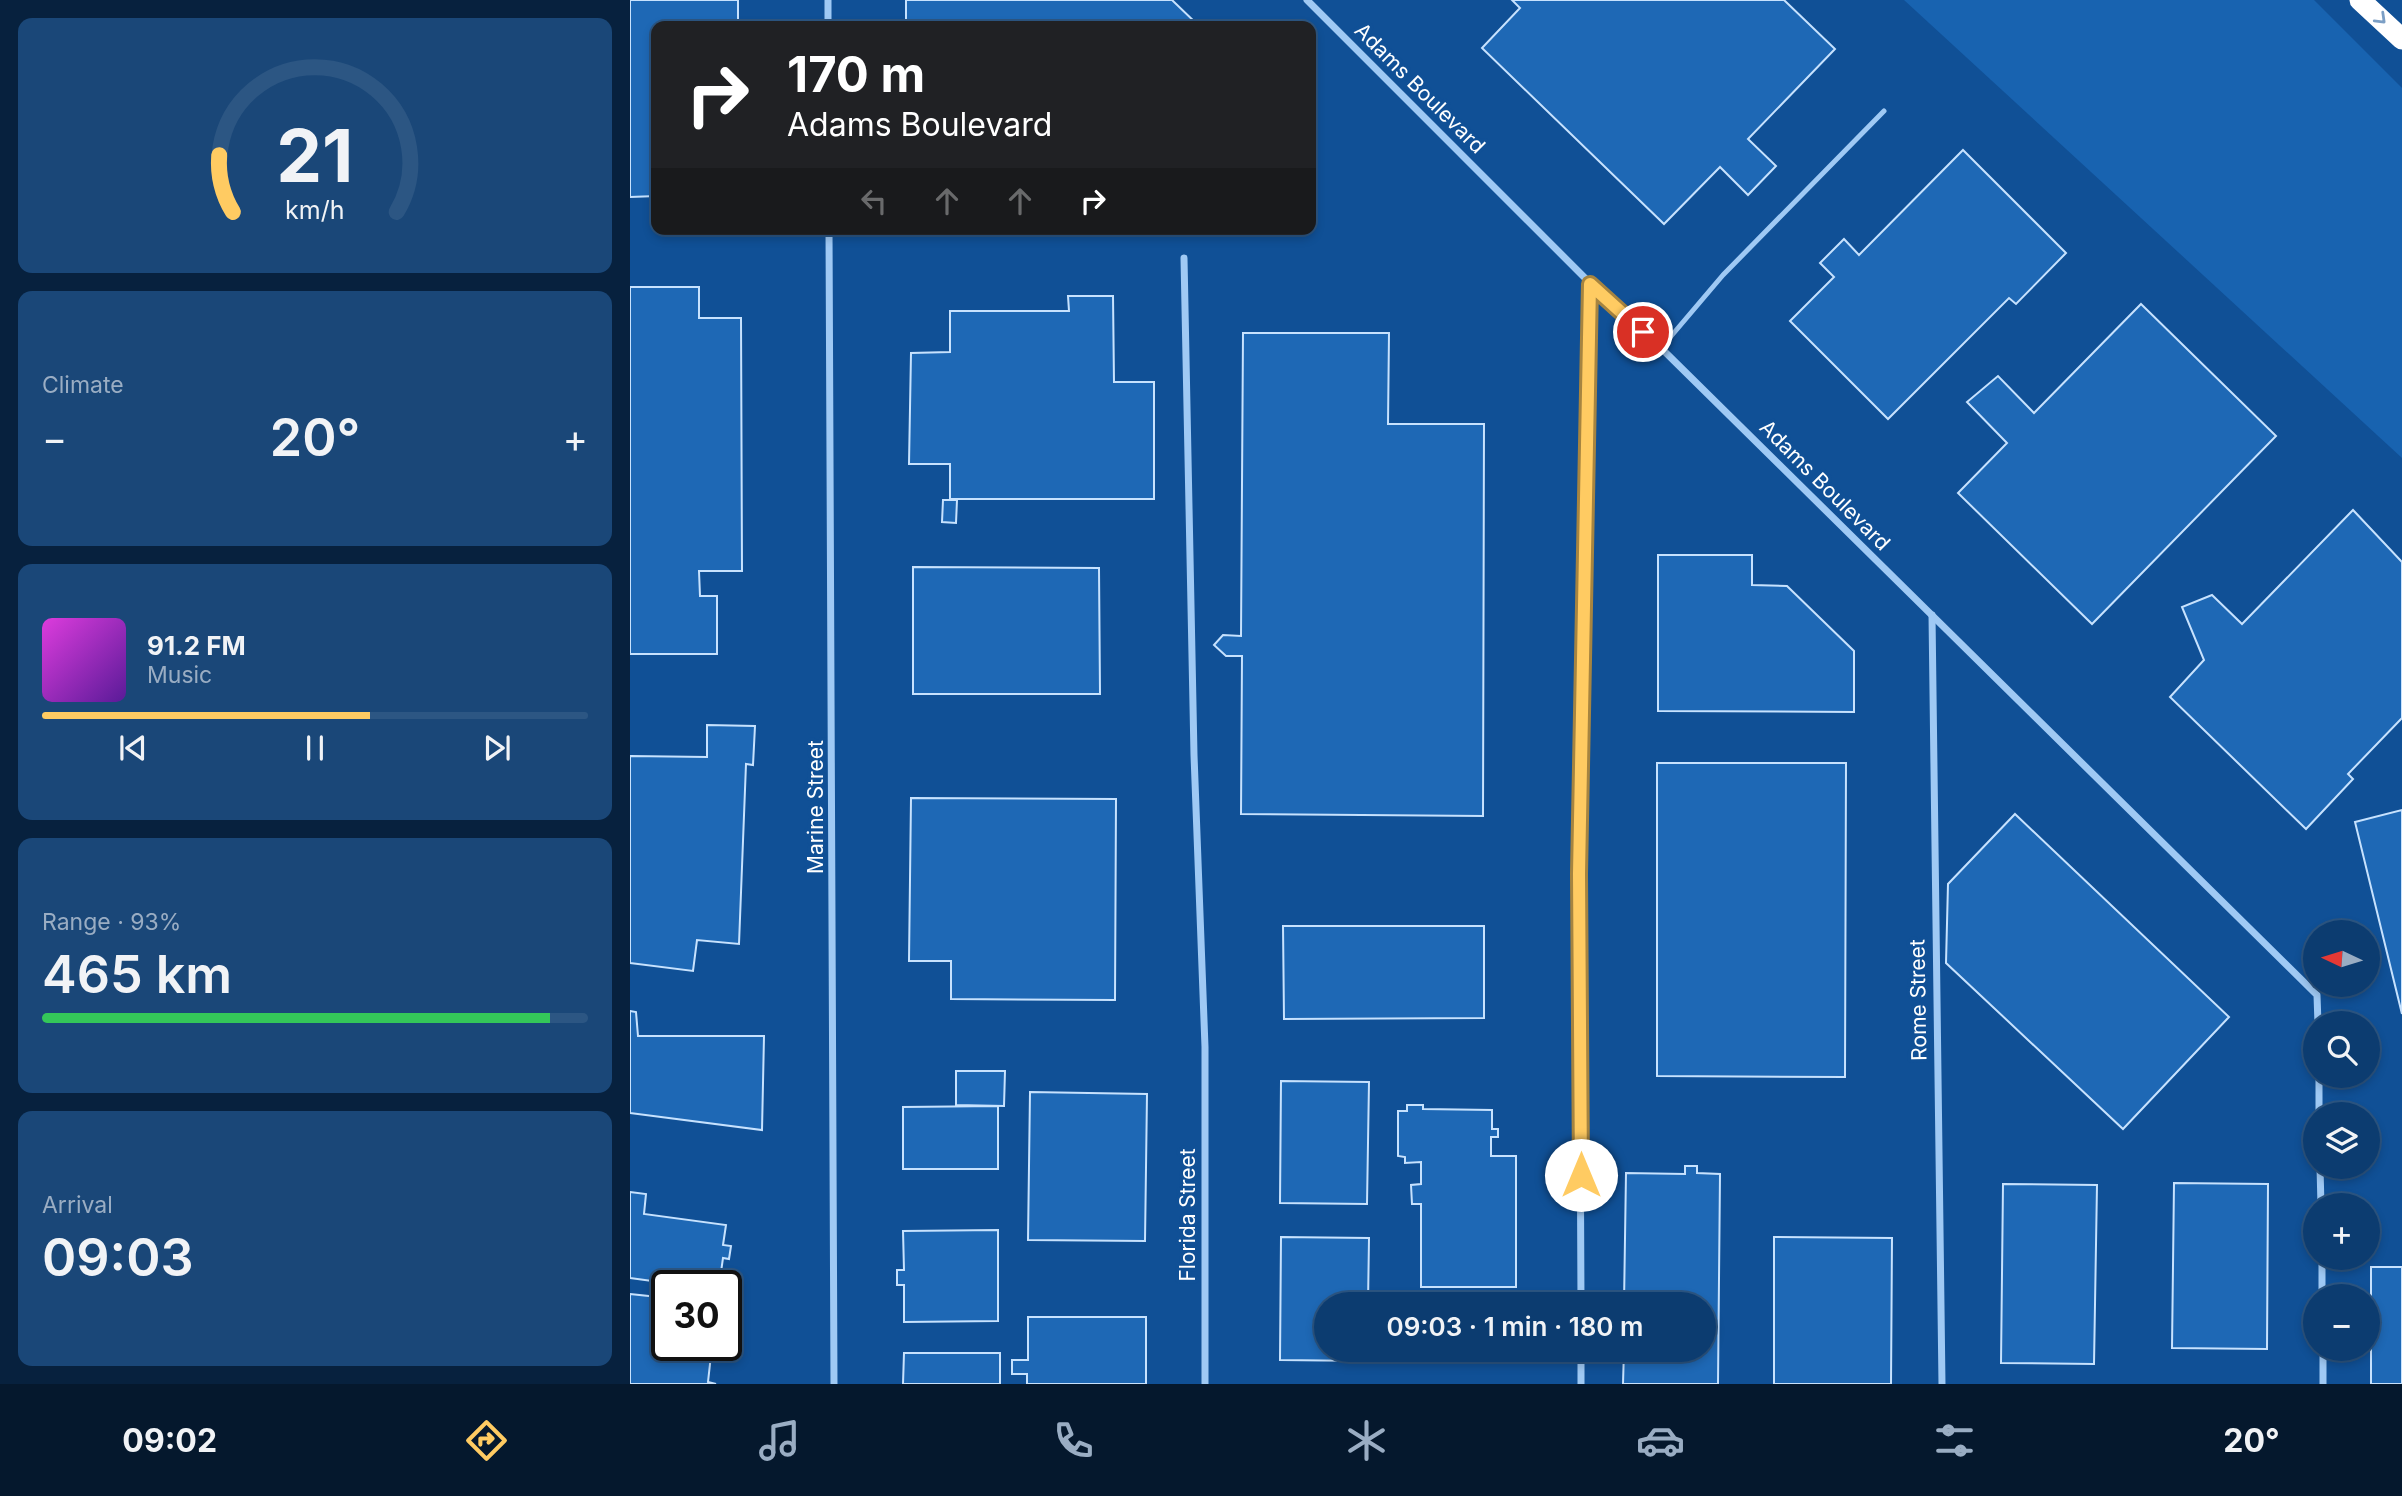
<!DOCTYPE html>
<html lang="en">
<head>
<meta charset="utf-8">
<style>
	:root { --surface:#0c3c70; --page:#1a4778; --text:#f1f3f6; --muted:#9aadc3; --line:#2c5683; --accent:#ffcb62 }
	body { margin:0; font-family:Inter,sans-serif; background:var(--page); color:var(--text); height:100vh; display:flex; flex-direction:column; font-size:26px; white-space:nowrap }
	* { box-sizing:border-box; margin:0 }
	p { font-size:23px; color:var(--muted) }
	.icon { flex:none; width:38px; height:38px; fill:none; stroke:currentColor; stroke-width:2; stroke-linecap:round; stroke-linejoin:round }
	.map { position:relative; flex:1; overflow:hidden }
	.drawer { display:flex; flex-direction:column; gap:18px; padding:18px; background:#07213e; width:630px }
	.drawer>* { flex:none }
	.top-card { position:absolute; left:21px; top:21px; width:665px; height:214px; border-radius:14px; box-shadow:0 4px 10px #0003,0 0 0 2px var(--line); background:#202124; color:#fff; overflow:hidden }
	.needle { width:46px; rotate:274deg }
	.tools { position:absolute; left:1673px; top:920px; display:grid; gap:14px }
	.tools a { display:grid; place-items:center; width:77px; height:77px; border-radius:50%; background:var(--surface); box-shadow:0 4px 10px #0003,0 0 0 2px var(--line); font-size:35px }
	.speed { position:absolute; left:21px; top:1270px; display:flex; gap:14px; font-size:35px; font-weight:700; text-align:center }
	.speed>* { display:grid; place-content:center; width:91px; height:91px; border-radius:50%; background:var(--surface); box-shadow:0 4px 10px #0003,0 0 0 2px var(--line); line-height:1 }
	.speed .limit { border:4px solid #111; border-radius:10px; background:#fff; color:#111 }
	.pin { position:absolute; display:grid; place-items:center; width:60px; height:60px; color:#fff; margin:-30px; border:4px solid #fff; border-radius:50%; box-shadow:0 2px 7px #0007 }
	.me { position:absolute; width:77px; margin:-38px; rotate:0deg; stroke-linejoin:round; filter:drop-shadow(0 0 5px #0008) }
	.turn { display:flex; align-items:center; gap:24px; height:147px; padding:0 21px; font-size:32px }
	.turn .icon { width:91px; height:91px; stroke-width:2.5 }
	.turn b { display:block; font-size:49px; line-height:60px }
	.lanes { display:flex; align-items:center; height:66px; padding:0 21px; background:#0003; justify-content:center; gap:35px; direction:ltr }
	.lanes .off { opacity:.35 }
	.big { font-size:52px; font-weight:600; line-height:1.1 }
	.drawer .tile { flex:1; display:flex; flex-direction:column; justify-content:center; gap:10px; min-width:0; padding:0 24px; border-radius:14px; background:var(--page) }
	.drawer .dial { align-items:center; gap:0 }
	.dial svg { height:182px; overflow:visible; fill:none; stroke:var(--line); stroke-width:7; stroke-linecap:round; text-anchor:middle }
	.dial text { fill:var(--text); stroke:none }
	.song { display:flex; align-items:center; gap:21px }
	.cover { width:84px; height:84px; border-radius:10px; background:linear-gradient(135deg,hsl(300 70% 55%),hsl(270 70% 35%)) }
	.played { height:7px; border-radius:4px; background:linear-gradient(90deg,var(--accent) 60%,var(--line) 60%) }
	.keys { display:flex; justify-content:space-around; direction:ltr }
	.heat { display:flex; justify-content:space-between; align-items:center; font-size:38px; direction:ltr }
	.charge { height:10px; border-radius:5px; background:linear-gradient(90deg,#34c759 93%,var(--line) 0) }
	.trip { position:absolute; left:684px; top:1292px; width:402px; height:70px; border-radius:35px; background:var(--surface); box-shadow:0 4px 10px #0003,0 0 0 2px var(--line); font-weight:600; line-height:70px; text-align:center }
	.tab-bar { display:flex; height:112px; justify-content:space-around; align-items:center; background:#05182d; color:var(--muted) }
	.tab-bar .icon { width:49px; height:49px }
	.tab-bar .selected { color:var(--accent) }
	.tab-bar b { font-size:32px; color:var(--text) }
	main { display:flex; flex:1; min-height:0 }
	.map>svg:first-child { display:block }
</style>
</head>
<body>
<main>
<section class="drawer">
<div class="tile dial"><svg viewBox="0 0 100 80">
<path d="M14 69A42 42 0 1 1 86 69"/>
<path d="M14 69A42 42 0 0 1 8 44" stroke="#ffcb62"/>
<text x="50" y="56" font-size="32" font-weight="700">21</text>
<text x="50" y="72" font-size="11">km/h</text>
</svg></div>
<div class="tile"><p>Climate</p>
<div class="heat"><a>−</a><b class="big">20°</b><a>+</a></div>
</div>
<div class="tile">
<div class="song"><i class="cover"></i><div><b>91.2 FM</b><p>Music</p></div></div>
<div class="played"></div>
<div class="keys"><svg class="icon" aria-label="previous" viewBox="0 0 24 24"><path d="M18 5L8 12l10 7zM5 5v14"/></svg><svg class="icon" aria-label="pause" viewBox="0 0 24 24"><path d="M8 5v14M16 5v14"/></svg><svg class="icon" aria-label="next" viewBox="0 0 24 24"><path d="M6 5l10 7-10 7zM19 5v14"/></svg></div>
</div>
<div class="tile"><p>Range · 93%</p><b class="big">465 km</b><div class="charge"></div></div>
<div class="tile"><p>Arrival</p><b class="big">09:03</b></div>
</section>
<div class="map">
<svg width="1772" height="1384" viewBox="0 0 1772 1384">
	<rect width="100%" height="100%" fill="#105096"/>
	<path fill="#1863b0" d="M 1274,0 L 1684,0 L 1772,88 L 1772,458 Z"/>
	<g fill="#1e68b5" stroke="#c7e2fe" stroke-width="2">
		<path d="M 0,0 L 108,0 L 108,26 L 26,26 L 26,196 L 0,197 Z"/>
		<path d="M 276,0 L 542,0 L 569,26 L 276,26 Z"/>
		<path d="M 882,0 L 1154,0 L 1205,49 L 1118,139 L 1146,166 L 1118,195 L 1090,167 L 1034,224 L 852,48 L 890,8 Z"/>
		<path d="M 1333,150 L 1436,253 L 1386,304 L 1379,298 L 1258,419 L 1160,321 L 1204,277 L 1190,263 L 1214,239 L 1229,255 Z"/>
		<path d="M 0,287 L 69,287 L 69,318 L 111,318 L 112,571 L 69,571 L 70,596 L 87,596 L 87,654 L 0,654 Z"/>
		<path d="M 438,296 L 483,296 L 484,382 L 524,382 L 524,499 L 320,499 L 320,464 L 279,464 L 281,353 L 320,352 L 320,311 L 439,311 Z"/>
		<path d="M 1511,304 L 1646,436 L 1462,624 L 1328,493 L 1377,443 L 1337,402 L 1368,376 L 1404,413 Z"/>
		<path d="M 613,333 L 759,333 L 758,424 L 854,424 L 853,816 L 611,814 L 612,656 L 596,656 L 584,645 L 593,635 L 611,636 Z"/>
		<path d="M 313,500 L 327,500 L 326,523 L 312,522 Z"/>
		<path d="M 1723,510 L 1772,562 L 1772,718 L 1718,774 L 1723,779 L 1676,829 L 1540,697 L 1574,660 L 1552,607 L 1582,595 L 1612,624 Z"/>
		<path d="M 1028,555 L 1122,555 L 1122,585 L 1157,586 L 1224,651 L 1224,712 L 1028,711 Z"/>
		<path d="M 283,567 L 469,568 L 470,694 L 283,694 Z"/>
		<path d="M 77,725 L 125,726 L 123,765 L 116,764 L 109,944 L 67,940 L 63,971 L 0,963 L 0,756 L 77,757 Z"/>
		<path d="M 1027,763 L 1216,763 L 1215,1077 L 1027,1076 Z"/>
		<path d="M 281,798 L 486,799 L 485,1000 L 321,999 L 321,961 L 279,961 Z"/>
		<path d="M 1772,810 L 1772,1014 L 1725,822 Z"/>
		<path d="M 1385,814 L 1599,1017 L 1493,1129 L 1316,963 L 1318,884 Z"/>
		<path d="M 653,926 L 854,926 L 854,1018 L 654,1019 Z"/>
		<path d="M 0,1011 L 6,1012 L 8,1036 L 134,1036 L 132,1130 L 0,1113 Z"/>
		<path d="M 326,1071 L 375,1071 L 374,1106 L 326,1105 Z"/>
		<path d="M 651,1081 L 739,1082 L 737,1204 L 650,1203 Z"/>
		<path d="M 400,1092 L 517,1094 L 515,1241 L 398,1240 Z"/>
		<path d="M 777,1105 L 793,1105 L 793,1109 L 862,1110 L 862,1129 L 868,1129 L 868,1137 L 861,1137 L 861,1156 L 886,1156 L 886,1287 L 791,1287 L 791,1204 L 782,1204 L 781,1185 L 791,1184 L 791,1162 L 775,1163 L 775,1157 L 768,1156 L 768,1111 L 777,1111 Z"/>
		<path d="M 368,1106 L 368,1169 L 273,1169 L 273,1107 Z"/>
		<path d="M 1055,1166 L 1067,1166 L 1067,1173 L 1090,1174 L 1088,1384 L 993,1384 L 994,1349 L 1074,1349 L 1074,1304 L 994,1304 L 996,1173 L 1055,1174 Z"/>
		<path d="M 1544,1183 L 1638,1184 L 1637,1349 L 1542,1348 Z"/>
		<path d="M 1373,1184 L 1467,1185 L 1464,1364 L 1371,1363 Z"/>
		<path d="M 0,1192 L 16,1194 L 14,1214 L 96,1225 L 93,1245 L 101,1246 L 99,1259 L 93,1258 L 89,1286 L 59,1286 L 0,1278 Z"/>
		<path d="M 368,1230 L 368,1321 L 274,1322 L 274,1285 L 267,1285 L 267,1270 L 274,1270 L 273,1231 Z"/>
		<path d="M 651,1237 L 739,1238 L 738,1304 L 696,1304 L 696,1349 L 738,1349 L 738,1361 L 650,1360 Z"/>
		<path d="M 1144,1237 L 1262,1238 L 1261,1384 L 1144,1384 Z"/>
		<rect x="1741" y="1267" width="31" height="117"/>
		<path d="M 0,1294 L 37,1298 L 37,1346 L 82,1346 L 78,1382 L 86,1384 L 0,1384 Z"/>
		<path d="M 398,1317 L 516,1317 L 516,1384 L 397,1384 L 397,1374 L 382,1374 L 382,1360 L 398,1360 Z"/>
		<path d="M 274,1353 L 370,1353 L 370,1384 L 273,1384 Z"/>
	</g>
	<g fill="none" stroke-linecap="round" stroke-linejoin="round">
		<path stroke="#9fc9f4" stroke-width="5" d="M 1031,348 L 1093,275 L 1254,111"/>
		<g stroke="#9fc9f4" stroke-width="7">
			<path d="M 198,0 L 198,26"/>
			<path d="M 677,0 L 960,283 L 1031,348 L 1687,995 L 1688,1024"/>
			<path d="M 199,229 L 204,1384"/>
			<path d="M 554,258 L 564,755 L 575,1047 L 575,1384"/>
			<path d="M 1302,615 L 1312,1384"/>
			<path d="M 1689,1076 L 1689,1115"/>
			<path d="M 1690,1167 L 1691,1206"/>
			<path d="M 1692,1258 L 1692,1297"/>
			<path d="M 951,1304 L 949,874 L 960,283"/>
			<path d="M 1693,1349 L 1693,1384"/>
			<path d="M 951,1384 L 951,1349"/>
		</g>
		<path stroke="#fff" stroke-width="21" d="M 1730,0 L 1772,39"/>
	</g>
	<defs><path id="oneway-chevron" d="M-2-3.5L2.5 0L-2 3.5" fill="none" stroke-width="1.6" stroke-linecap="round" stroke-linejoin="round" transform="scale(1.75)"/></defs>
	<use stroke="#7c9fc5" href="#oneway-chevron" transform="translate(1751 19) rotate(44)"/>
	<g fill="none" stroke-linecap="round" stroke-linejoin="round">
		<defs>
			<path id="route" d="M 951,1175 L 949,874 L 960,284 L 1013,332"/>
		</defs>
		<use href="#route" stroke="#a68440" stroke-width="18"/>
		<use href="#route" stroke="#ffcb62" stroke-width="12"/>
	</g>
	<g text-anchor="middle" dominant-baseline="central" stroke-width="7" stroke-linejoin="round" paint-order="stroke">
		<g font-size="21" fill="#fff" stroke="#105096">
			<text transform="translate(790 88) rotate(45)">Adams Boulevard</text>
			<text transform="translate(1195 485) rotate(45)">Adams Boulevard</text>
			<text transform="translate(185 807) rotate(-90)">Marine Street</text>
			<text transform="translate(1288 1000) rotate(-91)">Rome Street</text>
			<text transform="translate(557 1215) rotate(-90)">Florida Street</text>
		</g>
	</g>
</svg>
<div class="tools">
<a><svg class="needle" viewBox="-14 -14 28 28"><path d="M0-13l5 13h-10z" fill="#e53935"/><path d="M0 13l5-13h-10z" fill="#9aadc3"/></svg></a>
<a><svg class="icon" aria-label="search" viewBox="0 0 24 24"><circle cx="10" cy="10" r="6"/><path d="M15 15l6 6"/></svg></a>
<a><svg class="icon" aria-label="layers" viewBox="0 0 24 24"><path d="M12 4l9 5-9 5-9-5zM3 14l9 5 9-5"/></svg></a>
<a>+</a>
<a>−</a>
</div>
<div class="speed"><div class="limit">30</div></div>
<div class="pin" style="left:1013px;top:332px;background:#d93025"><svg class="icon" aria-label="arrive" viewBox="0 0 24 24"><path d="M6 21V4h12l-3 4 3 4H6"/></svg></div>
<svg class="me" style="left:951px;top:1175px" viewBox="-20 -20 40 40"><circle r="19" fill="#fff"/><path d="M0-13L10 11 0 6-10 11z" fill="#ffcb62"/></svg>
<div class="trip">09:03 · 1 min · 180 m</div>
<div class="top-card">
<div class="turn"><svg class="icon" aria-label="right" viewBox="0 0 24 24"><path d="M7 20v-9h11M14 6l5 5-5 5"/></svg><div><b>170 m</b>Adams Boulevard</div></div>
<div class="lanes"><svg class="icon off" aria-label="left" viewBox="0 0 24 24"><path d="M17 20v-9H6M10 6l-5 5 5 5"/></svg><svg class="icon off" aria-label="ahead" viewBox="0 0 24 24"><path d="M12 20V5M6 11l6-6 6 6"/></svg><svg class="icon off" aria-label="ahead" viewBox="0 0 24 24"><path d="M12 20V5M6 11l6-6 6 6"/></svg><svg class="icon" aria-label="right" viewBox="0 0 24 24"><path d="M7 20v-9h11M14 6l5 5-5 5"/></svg></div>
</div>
</div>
</main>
<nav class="tab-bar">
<b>09:02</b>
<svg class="icon selected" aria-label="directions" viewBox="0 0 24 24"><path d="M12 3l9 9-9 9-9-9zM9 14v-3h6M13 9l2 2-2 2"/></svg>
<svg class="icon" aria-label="music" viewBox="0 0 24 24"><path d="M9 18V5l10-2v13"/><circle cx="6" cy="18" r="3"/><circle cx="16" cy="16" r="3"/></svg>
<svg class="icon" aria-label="phone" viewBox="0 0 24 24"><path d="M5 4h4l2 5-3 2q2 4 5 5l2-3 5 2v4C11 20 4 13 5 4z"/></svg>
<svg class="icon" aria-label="climate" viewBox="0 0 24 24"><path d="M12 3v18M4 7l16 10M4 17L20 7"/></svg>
<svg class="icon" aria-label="car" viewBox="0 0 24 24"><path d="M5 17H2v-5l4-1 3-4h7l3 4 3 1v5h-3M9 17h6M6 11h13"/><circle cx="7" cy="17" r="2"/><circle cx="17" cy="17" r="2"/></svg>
<svg class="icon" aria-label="filters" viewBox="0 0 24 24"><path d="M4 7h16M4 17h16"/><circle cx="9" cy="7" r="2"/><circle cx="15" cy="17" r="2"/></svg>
<b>20°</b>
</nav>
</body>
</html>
